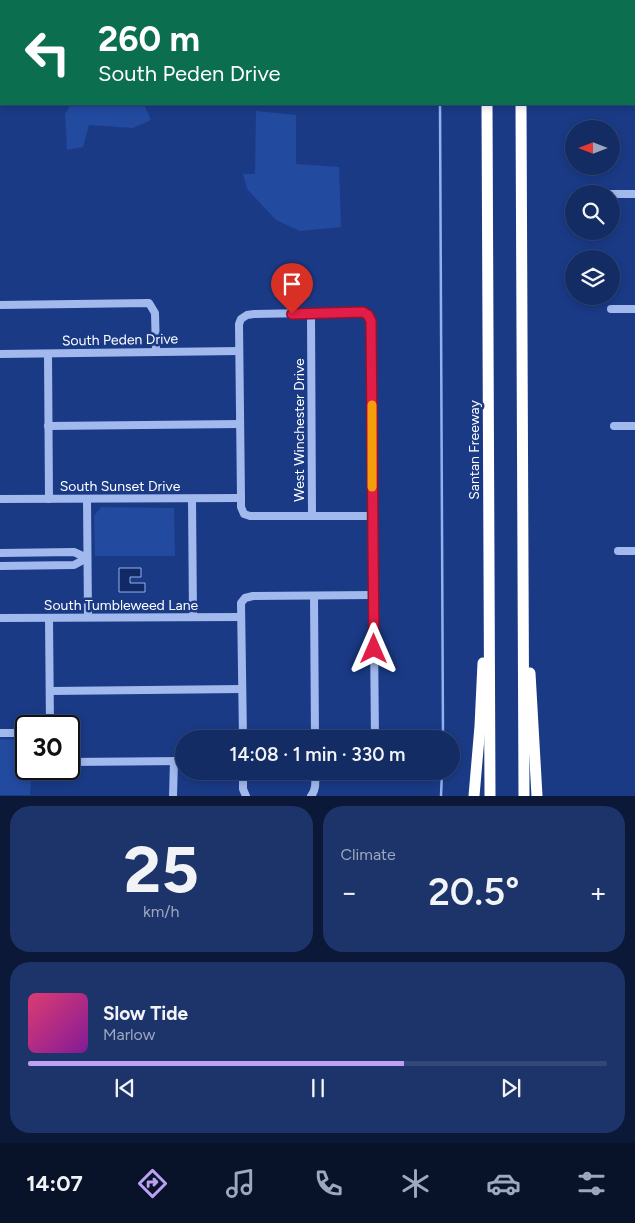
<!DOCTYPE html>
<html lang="en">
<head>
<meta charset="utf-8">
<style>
	:root { --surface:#142c64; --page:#1d346a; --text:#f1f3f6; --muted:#9da7bf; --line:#334878; --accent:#bca0f2 }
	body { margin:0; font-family:Figtree,sans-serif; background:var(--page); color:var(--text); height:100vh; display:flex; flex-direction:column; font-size:19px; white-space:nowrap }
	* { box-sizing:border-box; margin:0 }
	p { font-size:16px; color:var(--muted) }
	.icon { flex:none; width:28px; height:28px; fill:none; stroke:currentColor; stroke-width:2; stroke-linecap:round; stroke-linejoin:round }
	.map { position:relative; height:796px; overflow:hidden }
	.side { display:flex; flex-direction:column; gap:10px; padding:10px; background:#0b1837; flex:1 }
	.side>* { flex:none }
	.banner { position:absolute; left:0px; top:0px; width:635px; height:105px; box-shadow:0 2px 8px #0003,0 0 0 1px var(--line); background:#0b6e4f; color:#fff; overflow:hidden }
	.needle { width:32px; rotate:270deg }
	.buttons { position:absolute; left:565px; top:120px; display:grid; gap:10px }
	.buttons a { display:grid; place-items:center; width:55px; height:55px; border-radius:50%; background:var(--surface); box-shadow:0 2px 8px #0003,0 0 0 1px var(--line); font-size:25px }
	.speed { position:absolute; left:15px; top:715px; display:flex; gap:10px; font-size:25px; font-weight:700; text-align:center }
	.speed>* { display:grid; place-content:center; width:65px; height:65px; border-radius:50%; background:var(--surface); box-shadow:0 2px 8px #0003,0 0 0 1px var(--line); line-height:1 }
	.speed .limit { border:2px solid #111; border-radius:8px; background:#fff; color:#111 }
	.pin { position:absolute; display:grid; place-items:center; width:42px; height:42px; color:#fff; margin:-51px -21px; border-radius:50% 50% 50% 0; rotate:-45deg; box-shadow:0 0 5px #0007 }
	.pin .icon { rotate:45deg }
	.me { position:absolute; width:55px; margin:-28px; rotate:0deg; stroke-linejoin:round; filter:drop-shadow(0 0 4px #0008) }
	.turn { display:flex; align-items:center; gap:18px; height:105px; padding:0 15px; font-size:22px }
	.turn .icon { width:65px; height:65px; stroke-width:2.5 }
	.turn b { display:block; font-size:35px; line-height:42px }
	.big { font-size:38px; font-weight:600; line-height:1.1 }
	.side .tile { flex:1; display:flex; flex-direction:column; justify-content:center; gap:8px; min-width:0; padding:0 18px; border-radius:20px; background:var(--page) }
	.side .dial { align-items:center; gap:0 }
	.dial b { font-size:65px; line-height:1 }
	.song { display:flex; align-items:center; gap:15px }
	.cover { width:60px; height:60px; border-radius:8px; background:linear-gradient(135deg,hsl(340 70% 55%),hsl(290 70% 35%)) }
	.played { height:5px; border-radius:2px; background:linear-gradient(90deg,var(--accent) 65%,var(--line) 65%) }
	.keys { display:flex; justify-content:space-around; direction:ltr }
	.heat { display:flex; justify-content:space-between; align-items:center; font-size:28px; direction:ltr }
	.side .tiles { flex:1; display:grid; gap:10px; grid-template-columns:1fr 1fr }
	.tile:last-child { grid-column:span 2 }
	.trip { position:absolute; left:175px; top:730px; width:285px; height:50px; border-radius:25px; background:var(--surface); box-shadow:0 2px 8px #0003,0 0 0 1px var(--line); font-weight:600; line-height:50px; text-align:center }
	.tab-bar { display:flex; height:80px; justify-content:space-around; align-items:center; background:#081228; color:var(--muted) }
	.tab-bar .icon { width:35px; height:35px }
	.tab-bar .current { color:var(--accent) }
	.tab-bar b { font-size:22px; color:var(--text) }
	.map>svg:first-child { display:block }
</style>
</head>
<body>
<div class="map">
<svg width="635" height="796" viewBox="0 0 635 796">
	<rect width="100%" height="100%" fill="#1a3a86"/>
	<g fill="#224a9f">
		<path d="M 71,104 L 144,104 L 151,120 L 133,128 L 89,125 L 83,147 L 67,150 L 65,114 Z"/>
		<path d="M 256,111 L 296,115 L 296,164 L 339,167 L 341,227 L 300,231 L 276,220 L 247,189 L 243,174 L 255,174 Z"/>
		<path d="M 101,507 L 174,508 L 175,556 L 95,556 L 94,516 Z"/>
		<path d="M 0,739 L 26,740 L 26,769 L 34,769 L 32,770 L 30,795 L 0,795 Z"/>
	</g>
	<path fill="#112964" stroke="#93b1ee" d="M 119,568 L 141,568 L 141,577 L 130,577 L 130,583 L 145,583 L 145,592 L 119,592 Z"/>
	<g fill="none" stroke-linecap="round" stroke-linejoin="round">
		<g stroke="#93b1ee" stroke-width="2.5">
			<path d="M 440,0 L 440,1"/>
			<path d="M 440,104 L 443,739"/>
			<path d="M 441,796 L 442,771"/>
		</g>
		<g stroke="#a1b9ec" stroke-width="8">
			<path d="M 634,79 L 635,79"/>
			<path d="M 611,194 L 635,194"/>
			<path d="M 0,305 L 149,303 L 155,313 L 156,352"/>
			<path d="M 611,309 L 635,309"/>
			<path d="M 311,313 L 312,516"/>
			<path d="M 0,354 L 239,351"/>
			<path d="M 48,354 L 49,499"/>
			<path d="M 48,426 L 240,424"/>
			<path d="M 614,426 L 635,426"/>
			<path d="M 0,499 L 241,498"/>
			<path d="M 87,499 L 88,617"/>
			<path d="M 192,499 L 193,617"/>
			<path d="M 373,516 L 250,516 L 244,514 L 241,507 L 241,498 L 239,324 L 241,319 L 247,315 L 254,314 L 363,312 L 368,315 L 371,321 L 375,739"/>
			<path d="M 618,551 L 635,551"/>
			<path d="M 0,553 L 74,552 L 87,558"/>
			<path d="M 0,566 L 74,565 L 87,558"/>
			<path d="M 314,596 L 315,739"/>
			<path d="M 0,618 L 241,617"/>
			<path d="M 49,618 L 50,726"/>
			<path d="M 50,691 L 242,689"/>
			<path d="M 0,733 L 26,733"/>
			<path d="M 243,739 L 241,603 L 245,598 L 253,596 L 373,595"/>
			<path d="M 69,762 L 184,761"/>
			<path d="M 243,771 L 243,789 L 246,796"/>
			<path d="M 173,796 L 174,761"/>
			<path d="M 311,796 C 317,789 315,780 315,771"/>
		</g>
		<g stroke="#fff" stroke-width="11">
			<path d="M 521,0 L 521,1"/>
			<path d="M 487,1 L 487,0"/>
			<path d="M 487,104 L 490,796"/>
			<path d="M 521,104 L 524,796"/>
			<path d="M 530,673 L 537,796"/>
			<path d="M 474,796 L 480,726 L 483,663"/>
		</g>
	</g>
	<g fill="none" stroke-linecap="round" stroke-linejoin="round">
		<defs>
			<path id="route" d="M 292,314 L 363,312 L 368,315 L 371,321 L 374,649"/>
		</defs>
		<use href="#route" stroke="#92132f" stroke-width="12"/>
		<use href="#route" stroke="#e11d48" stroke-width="9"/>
		<path stroke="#f59e0b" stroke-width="9" d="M 372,405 L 372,487"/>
	</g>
	<g text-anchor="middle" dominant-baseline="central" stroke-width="5" stroke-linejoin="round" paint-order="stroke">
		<g font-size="14" fill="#fff" stroke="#1a3a86">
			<text transform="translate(120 340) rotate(-1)">South Peden Drive</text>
			<text transform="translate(299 430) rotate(-90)">West Winchester Drive</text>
			<text transform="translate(474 450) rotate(-90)">Santan Freeway</text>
			<text x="120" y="486">South Sunset Drive</text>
			<text x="121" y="605">South Tumbleweed Lane</text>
		</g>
	</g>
</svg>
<div class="buttons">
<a><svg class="needle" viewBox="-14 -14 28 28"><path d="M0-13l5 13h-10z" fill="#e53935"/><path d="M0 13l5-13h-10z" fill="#9da7bf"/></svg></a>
<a><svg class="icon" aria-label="search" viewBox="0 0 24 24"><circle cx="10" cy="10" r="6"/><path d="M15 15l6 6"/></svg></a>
<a><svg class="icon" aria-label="layers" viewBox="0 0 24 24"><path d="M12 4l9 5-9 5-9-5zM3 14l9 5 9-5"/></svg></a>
</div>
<div class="speed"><div class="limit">30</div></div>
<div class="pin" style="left:292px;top:314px;background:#d93025"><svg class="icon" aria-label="arrive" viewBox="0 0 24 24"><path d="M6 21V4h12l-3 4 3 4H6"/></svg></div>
<svg class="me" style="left:374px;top:649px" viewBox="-20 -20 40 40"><path d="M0-17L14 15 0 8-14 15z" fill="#e11d48" stroke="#fff" stroke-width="4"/></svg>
<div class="trip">14:08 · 1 min · 330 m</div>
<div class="banner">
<div class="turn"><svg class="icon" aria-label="left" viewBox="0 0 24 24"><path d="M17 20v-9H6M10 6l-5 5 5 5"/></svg><div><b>260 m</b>South Peden Drive</div></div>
</div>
</div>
<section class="side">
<div class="tiles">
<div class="tile dial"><b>25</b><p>km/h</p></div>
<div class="tile"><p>Climate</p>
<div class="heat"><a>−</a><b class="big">20.5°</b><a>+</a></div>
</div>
<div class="tile">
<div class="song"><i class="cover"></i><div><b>Slow Tide</b><p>Marlow</p></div></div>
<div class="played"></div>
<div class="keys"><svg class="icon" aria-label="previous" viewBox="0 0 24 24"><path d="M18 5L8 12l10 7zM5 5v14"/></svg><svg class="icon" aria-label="pause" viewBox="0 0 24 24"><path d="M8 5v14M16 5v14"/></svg><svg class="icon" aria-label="next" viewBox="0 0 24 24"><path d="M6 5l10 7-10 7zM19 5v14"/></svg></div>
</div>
</div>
</section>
<nav class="tab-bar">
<b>14:07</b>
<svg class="icon current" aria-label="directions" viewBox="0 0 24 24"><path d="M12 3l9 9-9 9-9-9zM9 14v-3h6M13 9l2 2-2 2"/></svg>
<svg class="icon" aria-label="music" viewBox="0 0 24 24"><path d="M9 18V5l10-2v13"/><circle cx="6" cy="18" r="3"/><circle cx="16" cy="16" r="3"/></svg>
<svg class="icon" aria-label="phone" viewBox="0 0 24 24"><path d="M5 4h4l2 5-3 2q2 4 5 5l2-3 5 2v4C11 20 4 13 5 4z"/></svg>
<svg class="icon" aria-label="climate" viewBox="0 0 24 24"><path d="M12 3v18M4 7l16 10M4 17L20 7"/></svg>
<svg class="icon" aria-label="car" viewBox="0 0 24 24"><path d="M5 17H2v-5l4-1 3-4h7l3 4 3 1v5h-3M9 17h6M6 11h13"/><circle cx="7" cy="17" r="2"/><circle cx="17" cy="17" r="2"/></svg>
<svg class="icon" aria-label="filters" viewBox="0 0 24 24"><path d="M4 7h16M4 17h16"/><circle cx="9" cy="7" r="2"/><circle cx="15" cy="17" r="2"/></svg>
</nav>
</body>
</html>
